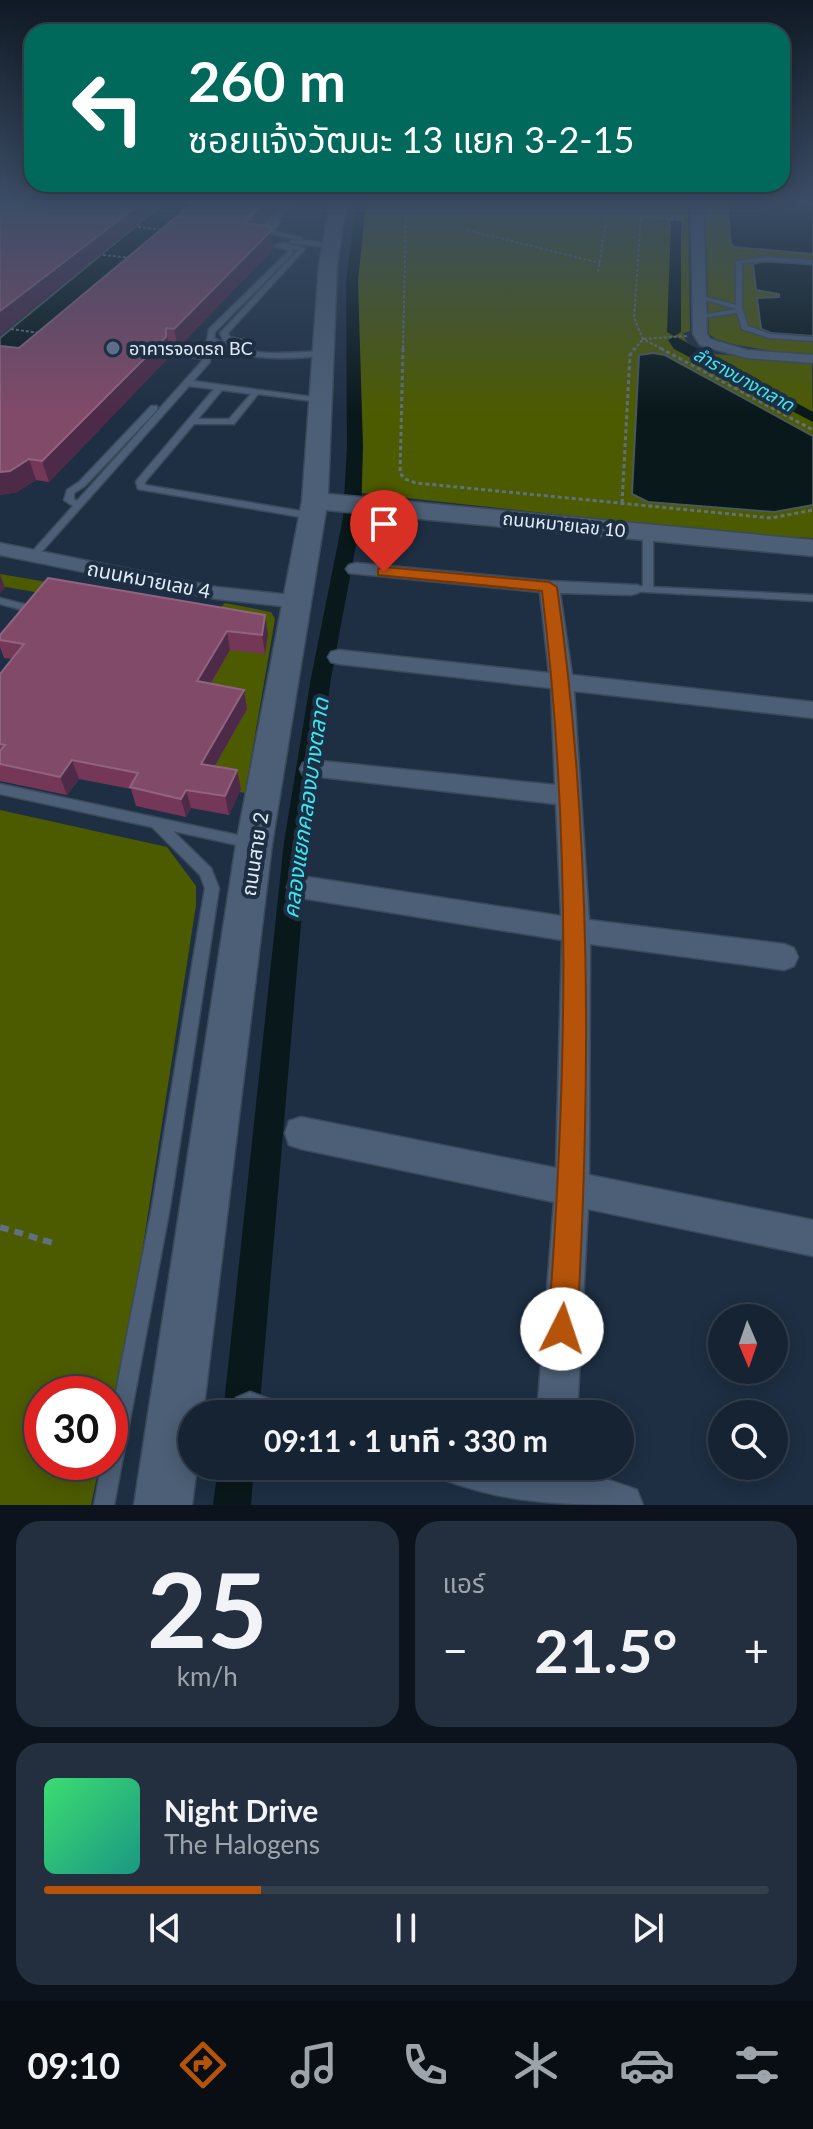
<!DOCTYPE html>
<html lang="th">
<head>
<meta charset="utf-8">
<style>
	:root { --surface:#162332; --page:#232f3e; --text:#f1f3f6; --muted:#9ea4ac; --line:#35404d; --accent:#b45309 }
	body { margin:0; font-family:Lato,"Noto Sans Thai",sans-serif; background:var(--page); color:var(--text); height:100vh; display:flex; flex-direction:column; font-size:30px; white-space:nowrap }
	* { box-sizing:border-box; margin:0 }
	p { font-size:26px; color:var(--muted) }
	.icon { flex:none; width:44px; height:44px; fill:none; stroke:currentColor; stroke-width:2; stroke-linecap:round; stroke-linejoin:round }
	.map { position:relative; height:1505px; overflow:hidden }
	.side { display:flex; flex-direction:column; gap:16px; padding:16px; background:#0c131c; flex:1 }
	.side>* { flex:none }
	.top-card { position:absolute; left:24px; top:24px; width:766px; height:168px; border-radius:24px; box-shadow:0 4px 20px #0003,0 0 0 2px var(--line); background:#00695c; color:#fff; overflow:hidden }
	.needle { width:52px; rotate:178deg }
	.fabs { position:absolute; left:708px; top:1304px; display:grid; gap:16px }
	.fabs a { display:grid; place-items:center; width:80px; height:80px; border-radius:50%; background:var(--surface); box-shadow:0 4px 20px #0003,0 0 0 2px var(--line); font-size:40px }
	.speed { position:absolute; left:24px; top:1376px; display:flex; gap:16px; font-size:40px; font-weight:700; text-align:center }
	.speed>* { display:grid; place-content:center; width:104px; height:104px; border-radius:50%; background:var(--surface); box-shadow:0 4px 20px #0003,0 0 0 2px var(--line); line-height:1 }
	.speed .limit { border:12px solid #d22; background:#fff; color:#111 }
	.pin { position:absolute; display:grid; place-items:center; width:68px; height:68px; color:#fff; margin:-82px -34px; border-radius:50% 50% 50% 0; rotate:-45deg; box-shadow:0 0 8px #0007 }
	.pin .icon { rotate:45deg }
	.me { position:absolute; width:88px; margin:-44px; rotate:4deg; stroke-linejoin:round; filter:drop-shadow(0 0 6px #0008) }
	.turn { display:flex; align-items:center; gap:28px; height:168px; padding:0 32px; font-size:36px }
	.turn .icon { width:104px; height:104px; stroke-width:2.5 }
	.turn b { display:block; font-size:56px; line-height:68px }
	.big { font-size:60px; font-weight:700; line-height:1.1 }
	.side .widget { flex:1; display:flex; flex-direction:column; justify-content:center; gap:12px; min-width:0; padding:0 28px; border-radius:24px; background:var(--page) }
	.side .dial { align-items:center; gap:0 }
	.dial b { font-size:104px; line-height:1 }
	.song { display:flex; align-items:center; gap:24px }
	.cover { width:96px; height:96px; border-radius:12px; background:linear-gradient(135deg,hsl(140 70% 55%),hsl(170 70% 35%)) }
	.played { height:8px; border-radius:4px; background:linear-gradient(90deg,var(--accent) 30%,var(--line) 30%) }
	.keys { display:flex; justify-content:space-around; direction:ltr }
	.heat { display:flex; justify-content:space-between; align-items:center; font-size:44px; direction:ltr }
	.side .tiles { flex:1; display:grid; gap:16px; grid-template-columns:1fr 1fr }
	.widget:last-child { grid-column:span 2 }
	.trip { position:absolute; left:178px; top:1400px; width:456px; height:80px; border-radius:40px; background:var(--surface); box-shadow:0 4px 20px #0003,0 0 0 2px var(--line); font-weight:700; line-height:80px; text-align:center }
	.dock { display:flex; height:128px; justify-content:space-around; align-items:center; background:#090e14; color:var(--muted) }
	.dock .icon { width:56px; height:56px }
	.dock .active { color:var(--accent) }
	.dock b { font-size:36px; color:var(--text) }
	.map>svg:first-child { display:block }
</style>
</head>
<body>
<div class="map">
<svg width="813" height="1505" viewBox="0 0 813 1505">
	<rect width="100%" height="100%" fill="#1e2f43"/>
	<g fill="#4d5b00">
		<path d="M 366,203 L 688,203 L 690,331 L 683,333 L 686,341 L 703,353 L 812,362 L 813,436 L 665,355 L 649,502 L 774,512 L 813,505 L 813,538 L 746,535 L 361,493 L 357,258 Z"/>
		<path d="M 705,203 L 727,203 L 731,244 L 746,249 L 813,254 L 813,264 L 764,261 L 753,264 L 779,294 L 779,298 L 757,298 L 771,333 L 813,336 L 813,357 C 792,352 720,347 709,334 Z"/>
		<path d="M 0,574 L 217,611 L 225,603 L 271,612 L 275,619 L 245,793 L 197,784 L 52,595 L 0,586 Z"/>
		<path d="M 0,810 L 167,847 L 196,886 L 196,905 L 137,1284 L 110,1414 L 110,1394 L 42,1394 L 42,1462 L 100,1462 L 91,1505 L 0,1505 Z"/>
	</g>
	<g fill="#09181a" stroke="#4a585d" stroke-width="2">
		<path d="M 164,203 L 214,203 L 0,389 L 0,338 Z"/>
		<path d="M 727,203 L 809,203 L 813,218 L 813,254 L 734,247 L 731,244 Z"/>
		<path d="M 764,261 L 813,264 L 813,336 L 771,333 L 761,329 L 757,298 L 779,297 L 779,294 L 756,290 L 753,264 Z"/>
		<path d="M 653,353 L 665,355 L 813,436 L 813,505 L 774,512 L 648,502 L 632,494 L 639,355 Z"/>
	</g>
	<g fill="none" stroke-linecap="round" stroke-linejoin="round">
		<g fill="#09181a" fill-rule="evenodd">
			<path d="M 356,203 L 366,203 L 358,281 L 363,447 L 361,518 L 331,678 L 308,842 L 259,1414 L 223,1414 L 284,842 L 311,678 L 343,518 L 347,447 L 346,281 Z"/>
			<path d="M 676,219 L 681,222 L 681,332 L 674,336 L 667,332 L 671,222 Z"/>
			<path d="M 675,336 L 813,412 L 813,422 L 674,349 L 668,340 Z"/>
			<path d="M 218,1466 L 254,1466 L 251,1505 L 213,1505 Z"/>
		</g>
		<defs>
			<g id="lane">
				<path d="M 287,203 L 294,203 L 277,220 L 281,221 L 274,229 L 276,232 L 303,238 L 300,240 L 272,234 L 268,229 L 274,222 L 265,233 L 269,237 L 264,238 L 259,233 L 261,228 Z"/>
				<path d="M 292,240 L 329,243 L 332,245 L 329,247 L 290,243 Z"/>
				<path d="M 284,243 L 305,249 L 228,333 L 230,337 L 247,341 L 247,345 L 224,341 L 220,333 L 298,250 L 292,249 L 293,253 L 215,332 L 214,338 C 245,358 288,353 323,351 L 327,353 L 326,355 C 289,360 240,361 207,341 L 209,329 L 288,252 L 286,249 L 273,246 Z"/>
				<path d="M 766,257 L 813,260 L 813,264 L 766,261 L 742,263 L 742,308 L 748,326 L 770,334 L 813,337 L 813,341 L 769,338 L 742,329 L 737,313 L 700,318 L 696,316 L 736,309 L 696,297 L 699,295 L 736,305 L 736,261 Z"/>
				<path d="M 171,350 L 210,356 L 210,362 L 193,381 L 320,398 L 324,400 L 320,402 L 258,394 L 234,424 L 194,424 L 145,482 L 145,485 L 312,513 L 317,516 L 312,519 L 138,489 L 136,482 L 137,480 L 214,389 L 189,386 L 37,557 L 31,557 L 31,553 L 73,506 L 64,500 L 67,490 L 79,482 L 151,406 L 157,406 L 157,410 L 85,486 L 74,493 L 74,499 L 77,501 L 202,361 L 203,359 L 171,354 ZM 222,390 L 251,394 L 229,419 L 198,419 Z"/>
				<path d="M 648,530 L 653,533 L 653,587 L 813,595 L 813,601 L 627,591 L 627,587 L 643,586 L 643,533 Z"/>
				<path d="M 0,598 L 27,605 L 31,612 L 26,624 L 18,624 L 17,622 L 21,612 L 19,609 L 0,604 Z"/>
				<path d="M 0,784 L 251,838 L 256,839 L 258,843 L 256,847 L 251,848 L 173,831 L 211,868 L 219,888 L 170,1207 L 114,1505 L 94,1505 L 102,1462 L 110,1462 L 110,1422 L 152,1207 L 205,888 L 200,875 L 152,827 L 0,794 Z"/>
			</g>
			<g id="street">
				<path d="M 691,203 L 703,203 L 707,334 L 710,339 L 747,350 L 813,355 L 813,363 L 746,358 L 700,345 L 693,334 Z"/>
				<path d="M 0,543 L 217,587 L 299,596 L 309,602 L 299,608 L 217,599 L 0,555 Z"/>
				<path d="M 356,563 L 549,581 L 638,585 L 641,589 L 638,593 L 631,595 L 560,593 L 572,675 L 813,702 L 813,718 L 574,691 L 589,920 L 784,944 L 794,948 L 798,957 L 794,966 L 784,970 L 590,944 L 589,1175 L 813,1220 L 813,1256 L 588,1209 L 577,1414 L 537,1414 L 554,1202 L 301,1149 L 289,1145 L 285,1133 L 289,1121 L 301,1117 L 556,1168 L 562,940 L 301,898 L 291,895 L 287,887 L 291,879 L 301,876 L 561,916 L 556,804 L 303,775 L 300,769 L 303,763 L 312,760 L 555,785 L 551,688 L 339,664 L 331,662 L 328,657 L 331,652 L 339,650 L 549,673 L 540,592 L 349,573 L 346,569 L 349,565 Z"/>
				<path d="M 250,1392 L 272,1400 L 278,1414 L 231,1414 L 236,1398 Z"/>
				<path d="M 439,1466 C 508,1466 571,1463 637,1490 L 643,1505 C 572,1505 511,1505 445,1480 Z"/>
			</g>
			<path id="secondary" d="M 330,203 L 346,203 L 337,265 L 328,494 L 813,540 L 813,556 L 326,510 L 272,844 L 203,1414 L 192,1414 L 192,1466 L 197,1466 L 192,1505 L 134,1505 L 236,844 L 302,501 L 319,265 Z"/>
		</defs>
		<use href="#lane" stroke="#3b4a5b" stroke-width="3"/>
		<use href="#street" stroke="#3b4a5b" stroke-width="3"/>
		<use href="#secondary" stroke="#3b4a5b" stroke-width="3"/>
		<g stroke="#606f81" stroke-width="2" stroke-dasharray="3 2" stroke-linecap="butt">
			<path d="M 400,203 L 406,208 L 403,350"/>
			<path d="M 406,208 L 595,207 L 638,212 L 641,217 L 634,318 L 643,339 L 664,350"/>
			<path d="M 641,217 L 683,220"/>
			<path d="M 138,227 L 164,230"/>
			<path d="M 467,230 L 600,263"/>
			<path d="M 103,255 L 133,258"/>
			<path d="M 598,272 L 608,208"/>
			<path d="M 11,329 L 40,333"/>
			<path d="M 634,350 L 643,339 L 687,336"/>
		</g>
		<g stroke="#606f81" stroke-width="3" stroke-dasharray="4 3" stroke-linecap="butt">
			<path d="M 403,348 L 400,473 L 405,479 L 416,483 L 771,518 L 813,510"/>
			<path d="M 660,348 L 813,430"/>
			<path d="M 622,503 L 630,355 L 635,348"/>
		</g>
		<path stroke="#606f81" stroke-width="6" stroke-dasharray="9 6" stroke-linecap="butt" d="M 0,1227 L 53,1243"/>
		<use href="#lane" fill="#4c5f76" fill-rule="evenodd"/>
		<use href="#street" fill="#4c5f76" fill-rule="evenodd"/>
		<use href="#secondary" fill="#4c5f76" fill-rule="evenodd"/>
	</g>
	<g fill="#753758">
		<path d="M 193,203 L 284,203 L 262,225 L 273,249 L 178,348 L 169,348 L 170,356 L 49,482 L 36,480 L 17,492 L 0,495 L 0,346 L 19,348 Z"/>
		<path d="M 48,578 L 268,634 L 265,654 L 230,650 L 211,684 L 244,690 L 247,709 L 215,766 L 237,770 L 241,789 L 229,815 L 191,808 L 186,817 L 136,806 L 131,789 L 79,779 L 67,795 L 0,781 L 0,674 L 12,659 L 4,658 L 0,647 L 0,635 Z"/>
	</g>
	<g fill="#4d2b48">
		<path d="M 141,203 L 165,203 L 0,335 L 0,311 Z"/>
		<path d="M 265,203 L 284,203 L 246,241 L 244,223 Z"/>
		<path d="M 271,231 L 273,249 L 178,348 L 174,329 Z"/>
		<path d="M 166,328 L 170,356 L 49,482 L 42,461 Z"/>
		<path d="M 29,459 L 36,480 L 17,492 L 0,495 L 0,472 Z"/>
		<path d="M 0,574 L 5,588 L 0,594 Z"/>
		<path d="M 265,615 L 268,634 L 265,654 L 262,635 Z"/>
		<path d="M 227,631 L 230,650 L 201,700 L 197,681 Z"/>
		<path d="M 244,690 L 247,709 L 205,783 L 201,764 Z"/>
		<path d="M 72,760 L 79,779 L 67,795 L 60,777 Z"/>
		<path d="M 237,770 L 241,789 L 229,815 L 225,796 Z"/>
		<path d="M 186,790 L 191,808 L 186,817 L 181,799 Z"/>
	</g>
	<g fill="#814a69" stroke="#906480" stroke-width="2">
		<path d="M 0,203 L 141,203 L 0,311 Z"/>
		<path d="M 193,203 L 265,203 L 244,223 L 270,226 L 271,231 L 174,329 L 166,328 L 166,337 L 42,461 L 29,459 L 10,471 L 0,472 L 0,346 L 19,348 Z"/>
		<path d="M 48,578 L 265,615 L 262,635 L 227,631 L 197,681 L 244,690 L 201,764 L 237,770 L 225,796 L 186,790 L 181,799 L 130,787 L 138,773 L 72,760 L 60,777 L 0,764 L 0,751 L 5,745 L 0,744 L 0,674 L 24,644 L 0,640 L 0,635 Z"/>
	</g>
	<linearGradient id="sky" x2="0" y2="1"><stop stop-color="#101a25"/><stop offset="0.49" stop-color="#3b4d66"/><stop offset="1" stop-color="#3b4d66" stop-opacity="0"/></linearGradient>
	<rect width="813" height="414" fill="url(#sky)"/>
	<path fill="#b45309" stroke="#753606" stroke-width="2" d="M 384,567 L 549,582 L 557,587 C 592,834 591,1080 577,1329 L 572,1339 L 562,1344 L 552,1339 L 548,1329 C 567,1083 572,836 542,591 L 378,575 L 378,569 Z"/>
	<circle fill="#5c6f8a" stroke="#1e2f43" stroke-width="3" cx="113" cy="348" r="8"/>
	<g text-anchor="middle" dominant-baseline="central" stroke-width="8" stroke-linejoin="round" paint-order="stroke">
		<g font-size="18" fill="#e1ecf9" stroke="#1e2f43" text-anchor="start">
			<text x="129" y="348">อาคารจอดรถ BC</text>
		</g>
		<g font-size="18" font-style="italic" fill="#37e9f5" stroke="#1e2f43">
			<text transform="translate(744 379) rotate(29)">ลำรางบางตลาด</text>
		</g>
		<g font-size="18" fill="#e1ecf9" stroke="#1e2f43">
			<text transform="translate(564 524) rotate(6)">ถนนหมายเลข 10</text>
		</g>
		<g font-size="20" fill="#e1ecf9" stroke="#1e2f43">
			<text transform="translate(149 579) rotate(11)">ถนนหมายเลข 4</text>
			<text transform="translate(254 854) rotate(-81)">ถนนสาย 2</text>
		</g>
		<g font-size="22" font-style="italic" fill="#37e9f5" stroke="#1e2f43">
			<text transform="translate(305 808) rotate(-82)">คลองแยกคลองบางตลาด</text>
		</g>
	</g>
</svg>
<div class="fabs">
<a><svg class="needle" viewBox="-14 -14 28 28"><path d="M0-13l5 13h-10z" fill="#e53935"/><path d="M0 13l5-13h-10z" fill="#9ea4ac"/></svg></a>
<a><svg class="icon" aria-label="search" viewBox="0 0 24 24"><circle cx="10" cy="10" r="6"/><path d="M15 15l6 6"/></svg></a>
</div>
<div class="speed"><div class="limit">30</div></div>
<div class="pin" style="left:384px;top:572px;background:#d93025"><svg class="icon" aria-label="arrive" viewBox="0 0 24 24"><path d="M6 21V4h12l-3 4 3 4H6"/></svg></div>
<svg class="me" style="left:562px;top:1329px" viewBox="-20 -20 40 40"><circle r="19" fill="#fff"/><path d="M0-13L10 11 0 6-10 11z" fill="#b45309"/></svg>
<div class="trip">09:11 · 1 นาที · 330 m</div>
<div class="top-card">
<div class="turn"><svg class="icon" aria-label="left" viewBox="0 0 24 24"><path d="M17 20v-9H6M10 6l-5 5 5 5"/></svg><div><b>260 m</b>ซอยแจ้งวัฒนะ 13 แยก 3-2-15</div></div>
</div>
</div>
<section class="side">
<div class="tiles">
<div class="widget dial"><b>25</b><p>km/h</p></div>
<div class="widget"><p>แอร์</p>
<div class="heat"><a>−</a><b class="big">21.5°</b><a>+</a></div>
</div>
<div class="widget">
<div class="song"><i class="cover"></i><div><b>Night Drive</b><p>The Halogens</p></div></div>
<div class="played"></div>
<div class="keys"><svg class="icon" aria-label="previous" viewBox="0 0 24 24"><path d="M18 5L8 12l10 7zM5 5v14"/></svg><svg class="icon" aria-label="pause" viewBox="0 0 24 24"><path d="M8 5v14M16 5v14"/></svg><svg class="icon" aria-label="next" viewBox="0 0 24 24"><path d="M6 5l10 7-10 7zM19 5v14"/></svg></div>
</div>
</div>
</section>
<nav class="dock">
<b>09:10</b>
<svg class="icon active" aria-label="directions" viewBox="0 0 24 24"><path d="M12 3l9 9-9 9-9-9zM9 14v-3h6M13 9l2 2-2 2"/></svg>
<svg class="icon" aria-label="music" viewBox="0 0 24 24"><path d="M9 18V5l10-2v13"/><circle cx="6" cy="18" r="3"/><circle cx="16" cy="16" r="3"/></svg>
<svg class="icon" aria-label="phone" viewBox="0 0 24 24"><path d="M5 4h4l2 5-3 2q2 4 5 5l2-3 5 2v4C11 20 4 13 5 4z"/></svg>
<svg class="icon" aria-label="climate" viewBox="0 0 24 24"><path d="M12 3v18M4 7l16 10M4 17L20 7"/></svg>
<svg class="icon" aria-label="car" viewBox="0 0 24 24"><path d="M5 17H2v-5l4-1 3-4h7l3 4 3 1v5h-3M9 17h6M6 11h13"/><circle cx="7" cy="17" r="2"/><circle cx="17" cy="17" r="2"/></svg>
<svg class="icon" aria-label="filters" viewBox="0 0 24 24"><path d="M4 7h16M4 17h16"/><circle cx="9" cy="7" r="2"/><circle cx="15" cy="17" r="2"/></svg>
</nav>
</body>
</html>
